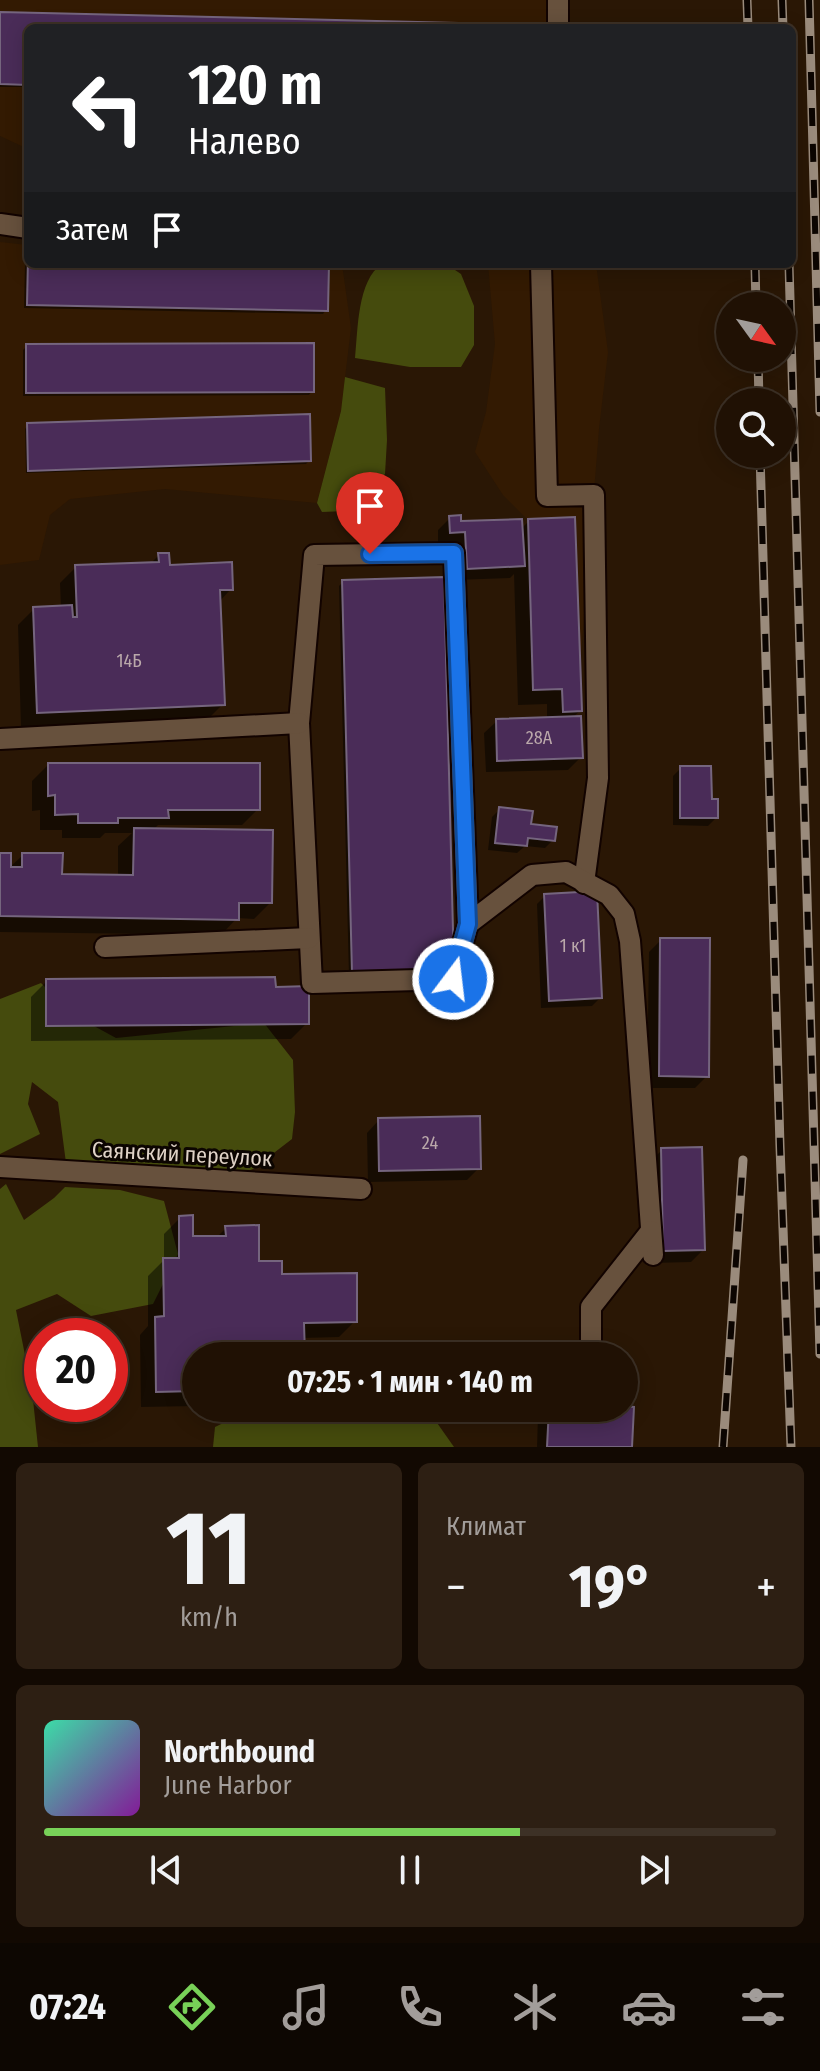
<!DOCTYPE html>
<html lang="ru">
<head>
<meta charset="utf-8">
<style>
	:root { --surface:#201104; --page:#2d1f13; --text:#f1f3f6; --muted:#a29d9a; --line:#3d3126; --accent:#78d158 }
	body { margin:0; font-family:"Fira Sans Condensed",sans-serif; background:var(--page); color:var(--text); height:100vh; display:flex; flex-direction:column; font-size:30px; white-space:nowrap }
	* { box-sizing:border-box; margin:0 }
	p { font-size:26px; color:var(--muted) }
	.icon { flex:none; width:44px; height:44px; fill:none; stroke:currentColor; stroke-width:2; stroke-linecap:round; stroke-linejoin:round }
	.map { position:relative; height:1447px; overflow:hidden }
	.details { display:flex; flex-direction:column; gap:16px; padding:16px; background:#120902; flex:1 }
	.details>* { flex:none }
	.guide { position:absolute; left:24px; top:24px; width:772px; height:244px; border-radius:12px; box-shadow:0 4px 20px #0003,0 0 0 2px var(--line); background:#202124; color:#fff; overflow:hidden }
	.needle { width:52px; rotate:123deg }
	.tools { position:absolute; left:716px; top:292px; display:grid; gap:16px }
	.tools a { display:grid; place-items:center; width:80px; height:80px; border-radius:50%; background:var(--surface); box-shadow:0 4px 20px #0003,0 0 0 2px var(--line); font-size:40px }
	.speed { position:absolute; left:24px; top:1318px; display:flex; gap:16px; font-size:40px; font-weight:700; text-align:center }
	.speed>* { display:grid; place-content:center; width:104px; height:104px; border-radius:50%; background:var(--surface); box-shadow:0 4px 20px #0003,0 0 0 2px var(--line); line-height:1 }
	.speed .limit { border:12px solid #d22; background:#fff; color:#111 }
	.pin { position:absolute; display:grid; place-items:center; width:68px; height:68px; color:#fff; margin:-82px -34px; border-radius:50% 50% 50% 0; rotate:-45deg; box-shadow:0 0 8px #0007 }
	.pin .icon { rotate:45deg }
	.me { position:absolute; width:88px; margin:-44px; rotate:15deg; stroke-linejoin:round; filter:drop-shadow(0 0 6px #0008) }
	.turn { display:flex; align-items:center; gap:28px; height:168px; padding:0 32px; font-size:36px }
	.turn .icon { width:104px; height:104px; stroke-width:2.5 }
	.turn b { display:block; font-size:56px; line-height:68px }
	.then { display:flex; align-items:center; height:76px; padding:0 32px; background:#0003; gap:16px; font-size:30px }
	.big { font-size:60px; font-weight:700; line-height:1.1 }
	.details .tile { flex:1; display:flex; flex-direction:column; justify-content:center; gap:12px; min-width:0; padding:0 28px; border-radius:12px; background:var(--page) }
	.details .dial { align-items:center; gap:0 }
	.dial b { font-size:104px; line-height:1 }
	.song { display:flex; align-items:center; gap:24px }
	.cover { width:96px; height:96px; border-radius:12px; background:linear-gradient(135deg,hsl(160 70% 55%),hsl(290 70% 35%)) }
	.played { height:8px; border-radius:4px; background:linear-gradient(90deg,var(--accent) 65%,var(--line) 65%) }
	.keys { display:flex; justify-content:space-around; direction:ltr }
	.heat { display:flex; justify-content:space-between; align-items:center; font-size:44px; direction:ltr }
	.details .tiles { flex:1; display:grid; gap:16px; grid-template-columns:1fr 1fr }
	.tile:last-child { grid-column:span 2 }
	.trip { position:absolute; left:182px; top:1342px; width:456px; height:80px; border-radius:40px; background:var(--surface); box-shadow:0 4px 20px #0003,0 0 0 2px var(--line); font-weight:700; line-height:80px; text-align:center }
	.dock { display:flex; height:128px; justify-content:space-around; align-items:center; background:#0d0702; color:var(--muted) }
	.dock .icon { width:56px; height:56px }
	.dock .selected { color:var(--accent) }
	.dock b { font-size:36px; color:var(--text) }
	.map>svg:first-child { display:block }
</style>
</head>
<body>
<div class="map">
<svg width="820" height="1447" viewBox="0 0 820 1447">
	<rect width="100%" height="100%" fill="#2a1705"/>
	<g fill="#331a02">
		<path d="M 0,0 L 557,0 L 556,28 L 28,28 L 28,149 L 0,136 Z"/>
		<path d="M 0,242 L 28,245 L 28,264 L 342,264 L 351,328 L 341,411 L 317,503 L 165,489 L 70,499 L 50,515 L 39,560 L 0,565 Z"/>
		<path d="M 488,264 L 596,264 L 608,352 L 599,429 L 578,693 L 532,668 L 527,519 L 503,495 L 475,452 L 486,412 L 495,344 Z"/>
	</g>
	<g fill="#454b0d">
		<path d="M 382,264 L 446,264 L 461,274 L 474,306 L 474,345 L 461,367 L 410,367 L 355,358 C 358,331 357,280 382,264 Z"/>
		<path d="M 345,377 L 385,388 L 387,440 L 385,474 L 346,511 L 322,512 L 317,503 L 341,411 Z"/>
		<path d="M 41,983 L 72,1014 L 116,1038 L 264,1023 L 293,1060 L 295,1112 L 292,1139 L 253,1169 L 204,1188 L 66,1163 L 58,1102 L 32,1082 L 28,1104 L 40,1134 L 0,1154 L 0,999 Z"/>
		<path d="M 6,1184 L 24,1220 L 54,1198 L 65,1187 L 120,1190 L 164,1201 L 178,1254 L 153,1304 L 91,1316 L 57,1294 L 16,1310 L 32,1390 L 38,1447 L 0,1447 L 0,1189 Z"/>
		<path d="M 254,1408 L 416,1408 L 428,1410 L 454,1447 L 213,1447 L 215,1427 Z"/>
	</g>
	<g fill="#0007">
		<path d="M 0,14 L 544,28 L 28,28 L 28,87 L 0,87 Z"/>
		<path d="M 28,261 L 28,264 L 239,264 L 326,310 L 323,314 L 24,308 L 25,263 Z"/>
		<path d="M 27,346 L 312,391 L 309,395 L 23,396 L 23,350 Z"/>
		<path d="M 28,425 L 309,461 L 306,464 L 26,473 L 25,429 Z"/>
		<path d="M 450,518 L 459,523 L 521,529 L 529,521 L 580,711 L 572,718 L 581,757 L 568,770 L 486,772 L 484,733 L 497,721 L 547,719 L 547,704 L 518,705 L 514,574 L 510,578 L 456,580 L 438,544 L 438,530 Z"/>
		<path d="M 159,555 L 168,567 L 231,589 L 219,602 L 223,704 L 207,720 L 21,728 L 18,625 L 34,609 L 61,608 L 60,583 L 76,567 L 150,564 Z"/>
		<path d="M 343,582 L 448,973 L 349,976 L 339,586 Z"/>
		<path d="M 48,765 L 258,809 L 242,825 L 158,825 L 153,830 L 270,903 L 254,919 L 237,918 L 221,935 L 0,932 L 0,855 L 9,868 L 23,855 L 60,876 L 118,877 L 118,846 L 132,833 L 105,833 L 100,838 L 62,838 L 62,830 L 40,830 L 40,810 L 32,811 L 32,781 Z"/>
		<path d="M 681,768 L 710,801 L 716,818 L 708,826 L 673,825 L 673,776 Z"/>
		<path d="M 500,809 L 529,825 L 553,840 L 545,848 L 525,846 L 517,853 L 488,850 L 492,817 Z"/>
		<path d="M 545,896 L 600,998 L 592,1006 L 541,1008 L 537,904 Z"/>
		<path d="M 661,940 L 707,1076 L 695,1088 L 647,1088 L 649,952 Z"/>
		<path d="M 47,981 L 274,989 L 307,1023 L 291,1039 L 31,1041 L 31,997 Z"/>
		<path d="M 379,1120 L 479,1168 L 467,1180 L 368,1182 L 367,1133 Z"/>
		<path d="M 662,1150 L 703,1250 L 691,1262 L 652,1263 L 650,1162 Z"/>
		<path d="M 180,1218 L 191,1238 L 216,1238 L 226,1228 L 257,1263 L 355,1321 L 339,1337 L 302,1338 L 303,1356 L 196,1356 L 196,1406 L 141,1407 L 140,1335 L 148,1326 L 148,1276 L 164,1260 L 164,1234 Z"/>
		<path d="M 546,1408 L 623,1408 L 630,1447 L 537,1447 L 538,1416 Z"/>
	</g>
	<g fill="#4a2c58" stroke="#75657e" stroke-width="2">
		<path d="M 0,12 L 546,25 L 546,28 L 28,28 L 28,85 L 0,84 Z"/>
		<path d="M 28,258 L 28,264 L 329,264 L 328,311 L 27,305 Z"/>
		<path d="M 314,343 L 314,392 L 26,393 L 26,344 Z"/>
		<path d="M 310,414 L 311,461 L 28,471 L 27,423 Z"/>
		<path d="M 461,515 L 461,521 L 522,519 L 525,566 L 467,569 L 465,532 L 450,533 L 449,516 Z"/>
		<path d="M 575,517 L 582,711 L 563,712 L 562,689 L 533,690 L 528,519 Z"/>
		<path d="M 158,553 L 169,553 L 170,565 L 232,562 L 233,590 L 220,590 L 225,705 L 37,713 L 33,607 L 72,605 L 73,617 L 77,617 L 75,565 L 159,562 Z"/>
		<path d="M 444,577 L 454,970 L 352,973 L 342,580 Z"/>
		<path d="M 581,716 L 583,758 L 497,761 L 496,719 Z"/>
		<path d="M 48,763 L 260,763 L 260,810 L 168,810 L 169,818 L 118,818 L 118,823 L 78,823 L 78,814 L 55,815 L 55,795 L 48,796 Z"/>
		<path d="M 680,766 L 711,766 L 712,799 L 718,799 L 718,818 L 680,818 Z"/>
		<path d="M 499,807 L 533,811 L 531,824 L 557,827 L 555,841 L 528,838 L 527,846 L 495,843 Z"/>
		<path d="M 134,828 L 273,830 L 272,903 L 239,903 L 239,920 L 0,916 L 0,853 L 11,853 L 11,867 L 22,867 L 22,853 L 63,853 L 62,874 L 133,875 Z"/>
		<path d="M 597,891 L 602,998 L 549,1001 L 544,894 Z"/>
		<path d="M 660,938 L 710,938 L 709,1077 L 659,1076 Z"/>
		<path d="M 275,977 L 276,987 L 309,986 L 309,1024 L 46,1026 L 46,979 Z"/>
		<path d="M 480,1116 L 481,1169 L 379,1171 L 378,1118 Z"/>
		<path d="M 702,1147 L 705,1250 L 663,1251 L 661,1148 Z"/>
		<path d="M 193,1215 L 193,1236 L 226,1236 L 225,1226 L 259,1225 L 259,1261 L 282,1261 L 282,1274 L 357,1273 L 357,1322 L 304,1323 L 305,1356 L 196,1356 L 196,1391 L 156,1392 L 155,1317 L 164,1316 L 163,1258 L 179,1258 L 179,1216 Z"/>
		<path d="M 624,1406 L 634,1407 L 632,1447 L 547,1447 L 549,1408 L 624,1408 Z"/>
	</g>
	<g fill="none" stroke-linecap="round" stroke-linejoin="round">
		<defs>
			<g id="minor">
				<path d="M 558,0 L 558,28"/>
				<path d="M 0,224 L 28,228"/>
				<path d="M 541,264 L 547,496 L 594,495 L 598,778 L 584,883"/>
				<path d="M 454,553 L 468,924 L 453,979 L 312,983 L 299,723 L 314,555 Z"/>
				<path d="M 0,739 L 299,723"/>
				<path d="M 468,924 L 532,875 L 566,872 L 609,895 L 624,914 L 630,941 L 653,1255"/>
				<path d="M 105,947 L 309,938"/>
				<path d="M 0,1167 L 361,1189"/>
				<path d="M 591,1356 L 591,1307 L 651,1231"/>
			</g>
		</defs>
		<use href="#minor" stroke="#120300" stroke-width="24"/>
		<use href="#minor" stroke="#67513d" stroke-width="20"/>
		<defs>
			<g id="rail">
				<path d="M 747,0 L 748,28"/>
				<path d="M 782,0 L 783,28"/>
				<path d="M 809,0 L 820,412"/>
				<path d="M 755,264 L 756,306"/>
				<path d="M 789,264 L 820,1354"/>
				<path d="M 758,358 L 759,402"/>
				<path d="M 760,454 L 780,1146 L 791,1447"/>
				<path d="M 723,1447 L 743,1160"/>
			</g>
		</defs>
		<use href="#rail" stroke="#9a8b7c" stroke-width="9"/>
		<use href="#rail" stroke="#0c0501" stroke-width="6" stroke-dasharray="18" stroke-linecap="butt"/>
	</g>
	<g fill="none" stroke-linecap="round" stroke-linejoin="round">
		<defs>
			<path id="route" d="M 370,554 L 454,553 L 468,924 L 453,979"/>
		</defs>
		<use href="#route" stroke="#114b97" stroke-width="20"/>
		<use href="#route" stroke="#1a73e8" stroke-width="14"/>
	</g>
	<g text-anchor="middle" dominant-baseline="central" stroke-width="6" stroke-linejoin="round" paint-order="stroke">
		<g font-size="18" fill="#baa8aa">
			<text x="129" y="661">14Б</text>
			<text x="539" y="738">28А</text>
			<text x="573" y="946">1 к1</text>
			<text x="430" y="1143">24</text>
		</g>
		<g font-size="22" fill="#dfd2c6" stroke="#0c0501">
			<text transform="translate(182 1154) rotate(3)">Саянский переулок</text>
		</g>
	</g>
</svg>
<div class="tools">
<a><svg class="needle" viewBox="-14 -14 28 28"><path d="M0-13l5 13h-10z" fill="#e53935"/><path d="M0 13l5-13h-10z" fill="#a29d9a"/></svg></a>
<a><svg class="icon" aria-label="search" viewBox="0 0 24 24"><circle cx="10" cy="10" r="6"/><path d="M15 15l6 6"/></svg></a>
</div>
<div class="speed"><div class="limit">20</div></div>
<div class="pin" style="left:370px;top:554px;background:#d93025"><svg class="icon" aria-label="arrive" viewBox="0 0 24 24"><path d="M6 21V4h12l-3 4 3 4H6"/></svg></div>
<svg class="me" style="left:453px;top:979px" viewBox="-20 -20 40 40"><circle r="17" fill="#1a73e8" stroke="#fff" stroke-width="3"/><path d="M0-11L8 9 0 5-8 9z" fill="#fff"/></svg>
<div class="trip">07:25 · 1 мин · 140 m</div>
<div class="guide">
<div class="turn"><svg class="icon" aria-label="left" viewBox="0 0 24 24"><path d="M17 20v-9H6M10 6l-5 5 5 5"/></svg><div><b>120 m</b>Налево</div></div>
<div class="then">Затем<svg class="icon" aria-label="arrive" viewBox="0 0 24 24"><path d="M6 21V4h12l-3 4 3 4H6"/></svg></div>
</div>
</div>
<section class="details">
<div class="tiles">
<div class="tile dial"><b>11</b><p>km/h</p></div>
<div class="tile"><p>Климат</p>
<div class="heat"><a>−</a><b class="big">19°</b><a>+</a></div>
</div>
<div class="tile">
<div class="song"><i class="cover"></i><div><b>Northbound</b><p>June Harbor</p></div></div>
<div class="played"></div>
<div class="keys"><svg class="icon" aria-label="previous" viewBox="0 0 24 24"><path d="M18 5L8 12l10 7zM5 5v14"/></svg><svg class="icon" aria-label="pause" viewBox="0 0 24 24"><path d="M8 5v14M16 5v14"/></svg><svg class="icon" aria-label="next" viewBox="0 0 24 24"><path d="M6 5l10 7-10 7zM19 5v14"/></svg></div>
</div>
</div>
</section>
<nav class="dock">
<b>07:24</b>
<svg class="icon selected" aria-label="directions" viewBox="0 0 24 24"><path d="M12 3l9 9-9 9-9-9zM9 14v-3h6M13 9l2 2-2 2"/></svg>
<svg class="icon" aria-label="music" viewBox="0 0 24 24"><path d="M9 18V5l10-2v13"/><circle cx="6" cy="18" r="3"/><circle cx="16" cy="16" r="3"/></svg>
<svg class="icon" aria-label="phone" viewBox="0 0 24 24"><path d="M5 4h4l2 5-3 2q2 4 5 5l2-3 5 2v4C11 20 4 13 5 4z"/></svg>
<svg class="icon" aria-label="climate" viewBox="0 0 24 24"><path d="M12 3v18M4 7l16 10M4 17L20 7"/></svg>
<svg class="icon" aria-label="car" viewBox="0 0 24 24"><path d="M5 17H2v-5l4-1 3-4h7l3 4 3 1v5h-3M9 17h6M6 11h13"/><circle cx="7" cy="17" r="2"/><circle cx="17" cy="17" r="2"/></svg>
<svg class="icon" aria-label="filters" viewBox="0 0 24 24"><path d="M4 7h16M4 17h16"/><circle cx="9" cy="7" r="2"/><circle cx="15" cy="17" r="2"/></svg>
</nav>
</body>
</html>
